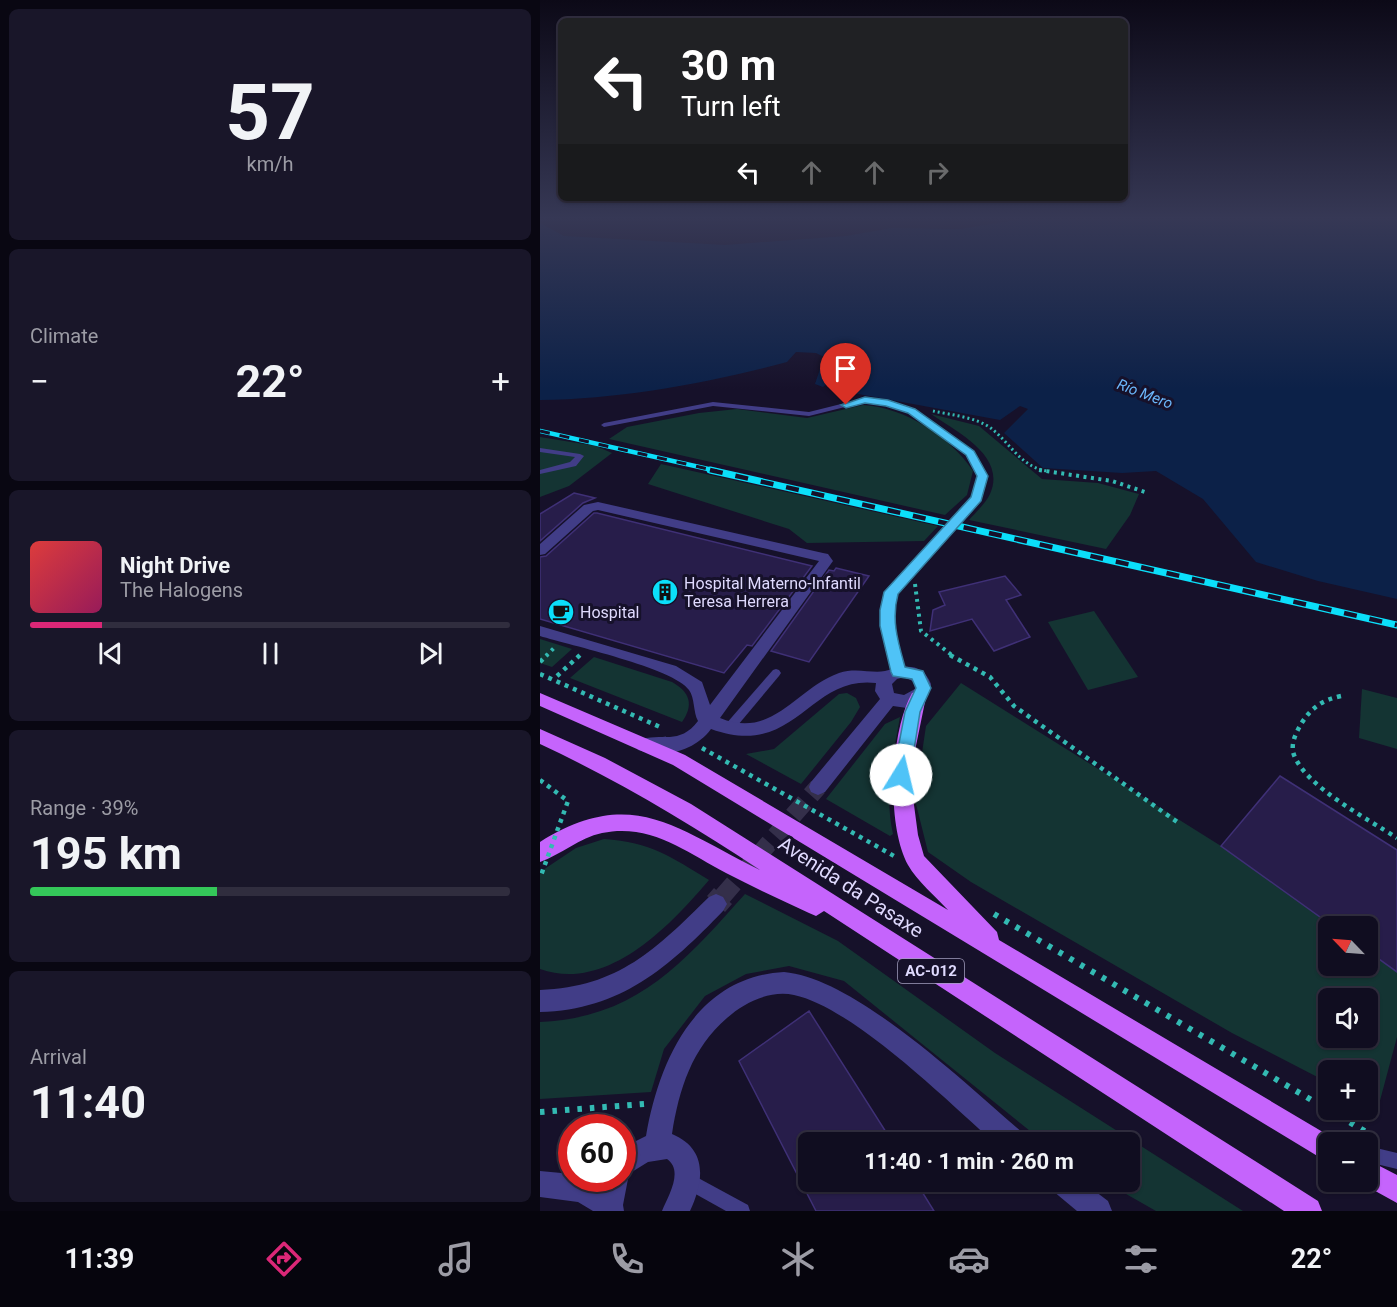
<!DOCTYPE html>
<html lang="en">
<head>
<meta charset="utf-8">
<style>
	:root { --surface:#100d20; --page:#191629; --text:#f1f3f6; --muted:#9c9ca5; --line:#302d3e; --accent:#db2777 }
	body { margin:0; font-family:Roboto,sans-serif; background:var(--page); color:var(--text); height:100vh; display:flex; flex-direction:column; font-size:22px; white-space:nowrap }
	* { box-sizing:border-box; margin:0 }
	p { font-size:20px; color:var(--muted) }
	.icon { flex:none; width:33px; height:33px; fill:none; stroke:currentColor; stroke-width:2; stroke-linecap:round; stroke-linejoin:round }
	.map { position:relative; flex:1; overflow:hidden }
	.panel { display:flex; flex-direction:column; gap:9px; padding:9px; background:#090712; width:540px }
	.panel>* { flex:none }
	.hud { position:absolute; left:18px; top:18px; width:570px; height:183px; border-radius:9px; box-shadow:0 2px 4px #0004,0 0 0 2px var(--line); background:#202124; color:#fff; overflow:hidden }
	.needle { width:39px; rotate:295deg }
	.buttons { position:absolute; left:778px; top:916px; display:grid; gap:12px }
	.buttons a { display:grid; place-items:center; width:60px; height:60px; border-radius:9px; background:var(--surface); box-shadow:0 2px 4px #0004,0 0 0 2px var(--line); font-size:30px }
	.speed { position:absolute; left:18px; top:1114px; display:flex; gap:12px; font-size:30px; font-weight:700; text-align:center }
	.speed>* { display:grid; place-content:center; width:78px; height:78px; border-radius:50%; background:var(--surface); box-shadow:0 2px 4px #0004,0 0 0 2px var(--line); line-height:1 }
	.speed .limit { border:9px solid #d22; background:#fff; color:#111 }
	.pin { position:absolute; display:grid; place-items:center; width:51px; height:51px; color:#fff; margin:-62px -26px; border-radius:50% 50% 50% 0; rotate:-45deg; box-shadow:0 0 6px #0007 }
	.pin .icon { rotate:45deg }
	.me { position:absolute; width:66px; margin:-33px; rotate:9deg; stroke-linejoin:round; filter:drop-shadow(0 0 4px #0008) }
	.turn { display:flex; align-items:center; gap:21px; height:126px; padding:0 24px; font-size:27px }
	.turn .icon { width:78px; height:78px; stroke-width:2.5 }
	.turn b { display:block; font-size:42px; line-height:51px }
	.lanes { display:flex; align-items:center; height:57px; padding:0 24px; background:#0003; justify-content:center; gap:30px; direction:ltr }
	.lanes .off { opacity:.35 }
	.big { font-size:45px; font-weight:700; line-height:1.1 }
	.panel .tile { flex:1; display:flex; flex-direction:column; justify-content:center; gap:9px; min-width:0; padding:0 21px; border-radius:9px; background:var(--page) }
	.panel .dial { align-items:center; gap:0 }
	.dial b { font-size:78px; line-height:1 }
	.song { display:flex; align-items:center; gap:18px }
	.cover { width:72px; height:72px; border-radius:9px; background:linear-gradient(135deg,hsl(0 70% 55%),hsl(330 70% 35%)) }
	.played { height:6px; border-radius:3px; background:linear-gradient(90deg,var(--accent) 15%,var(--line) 15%) }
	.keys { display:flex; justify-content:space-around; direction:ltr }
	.heat { display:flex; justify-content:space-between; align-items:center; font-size:33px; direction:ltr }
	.charge { height:9px; border-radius:4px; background:linear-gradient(90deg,#34c759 39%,var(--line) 0) }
	.trip { position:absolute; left:258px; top:1132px; width:342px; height:60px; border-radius:9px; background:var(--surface); box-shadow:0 2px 4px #0004,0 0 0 2px var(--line); font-weight:700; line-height:60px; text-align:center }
	.menu { display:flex; height:96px; justify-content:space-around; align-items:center; background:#06050d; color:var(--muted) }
	.menu .icon { width:42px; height:42px }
	.menu .active { color:var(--accent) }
	.menu b { font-size:27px; color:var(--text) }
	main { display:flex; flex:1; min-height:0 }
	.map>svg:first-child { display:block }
</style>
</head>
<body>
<main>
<section class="panel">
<div class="tile dial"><b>57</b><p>km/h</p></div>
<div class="tile"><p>Climate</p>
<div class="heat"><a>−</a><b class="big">22°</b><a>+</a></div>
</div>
<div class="tile">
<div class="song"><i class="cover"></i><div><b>Night Drive</b><p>The Halogens</p></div></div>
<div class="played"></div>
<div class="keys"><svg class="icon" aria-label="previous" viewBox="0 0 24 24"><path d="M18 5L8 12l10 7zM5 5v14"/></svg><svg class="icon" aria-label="pause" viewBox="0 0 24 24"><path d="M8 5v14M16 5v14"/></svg><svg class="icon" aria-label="next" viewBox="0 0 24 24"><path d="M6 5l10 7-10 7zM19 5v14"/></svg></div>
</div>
<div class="tile"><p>Range · 39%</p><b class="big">195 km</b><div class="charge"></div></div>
<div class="tile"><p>Arrival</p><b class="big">11:40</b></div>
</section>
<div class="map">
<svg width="857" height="1211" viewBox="0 0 857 1211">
	<rect width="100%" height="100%" fill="#16112a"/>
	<g fill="#143433" fill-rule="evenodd">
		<path d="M 323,405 C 364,407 411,437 433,471 L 427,495 L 405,515 L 69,439 L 87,427 L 159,413 L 197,409 L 267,418 Z"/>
		<path d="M 391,414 L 439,426 L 502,479 L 558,483 L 599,494 L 590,515 L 566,549 L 429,520 C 436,512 446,503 450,494 C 467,456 417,432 391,414 Z"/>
		<path d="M 0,437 L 56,446 L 72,453 L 29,486 L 0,497 Z"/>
		<path d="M 121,464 L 398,526 L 384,541 L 267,543 L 249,529 L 108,484 Z"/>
		<path d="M 554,611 L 598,677 L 548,690 L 508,622 Z"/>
		<path d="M 0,639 L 32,649 L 12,667 L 0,663 Z"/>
		<path d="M 54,657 L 132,682 C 150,692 154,705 142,722 L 30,678 Z"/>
		<path d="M 421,683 L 681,846 L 794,927 L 789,927 L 789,966 L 828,966 L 828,951 L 857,972 L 857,1037 L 838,1108 L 828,1103 L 828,1071 L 789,1071 L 789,1083 L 692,1033 L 431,882 L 388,852 L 375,800 L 386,726 ZM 789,999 L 828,999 L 828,1038 L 789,1038 Z"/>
		<path d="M 822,689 L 857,698 L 857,749 L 819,738 Z"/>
		<path d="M 307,693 L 316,698 L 320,707 L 311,722 L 261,784 L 206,754 L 234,749 L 299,694 Z"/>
		<path d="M 360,717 C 353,756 344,794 353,834 L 350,836 L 286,799 L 345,724 Z"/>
		<path d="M 64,839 C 111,842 131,857 169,880 C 130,926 67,993 0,969 L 0,872 L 36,848 Z"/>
		<path d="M 205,894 L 298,941 L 455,1053 L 703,1211 L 616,1211 L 565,1182 L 590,1182 L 590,1143 L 505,1143 L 304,981 L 249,966 L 206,974 L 165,996 L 124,1049 L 111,1092 L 0,1099 L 0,1022 C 97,1018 145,961 205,894 Z"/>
	</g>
	<path fill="#0c2148" d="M 482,219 L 857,219 L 857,599 L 778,581 L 716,562 L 663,499 L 616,471 L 582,473 L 503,468 L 464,433 L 488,409 L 480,406 L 460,420 L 291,389 L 305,377 L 297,375 L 283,387 L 275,384 L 284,357 L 276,353 L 256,352 L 247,362 C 168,383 82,399 0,400 L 0,223 L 24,236 L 185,245 L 306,236 L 352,228 L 420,229 Z"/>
	<g fill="#271d4a" stroke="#3f3076" stroke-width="1.5">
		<path d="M 34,493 L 55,498 L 43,503 L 0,541 L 0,514 Z"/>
		<path d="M 54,513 L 57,513 L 272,566 L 212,646 L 207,645 L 184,673 L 0,619 L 0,557 L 6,556 Z"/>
		<path d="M 296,568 L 329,576 L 269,662 L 231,651 L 289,570 L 294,571 Z"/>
		<path d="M 465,576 L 481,595 L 466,600 L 490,637 L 454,651 L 432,619 L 390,631 L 393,610 L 405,605 L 399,592 Z"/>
		<path d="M 740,776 L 857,850 L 857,972 L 828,951 L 828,927 L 794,927 L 681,846 Z"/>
		<path d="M 269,1011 L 353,1143 L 268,1143 L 268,1182 L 376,1182 L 394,1211 L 276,1211 L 199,1061 Z"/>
	</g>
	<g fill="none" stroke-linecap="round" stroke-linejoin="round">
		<path stroke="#342f4a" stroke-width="18" stroke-dasharray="18 9" stroke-linecap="butt" d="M 182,897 L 278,787"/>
		<path stroke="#342f4a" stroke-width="24" stroke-dasharray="24 12" stroke-linecap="butt" d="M 176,904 L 183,896"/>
		<path stroke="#33bab3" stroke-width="3" stroke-dasharray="2 3" stroke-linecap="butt" d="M 393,411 C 411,415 437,417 452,429 C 470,443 481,467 507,471"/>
		<g stroke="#33bab3" stroke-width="4" stroke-dasharray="3 4.5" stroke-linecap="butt">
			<path d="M 499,470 L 572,481 L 605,492"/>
			<path d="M 375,584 L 381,631 L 413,656"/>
			<path d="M 6,656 L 14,648"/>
		</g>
		<g stroke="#33bab3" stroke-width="4.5" stroke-dasharray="4 5" stroke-linecap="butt">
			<path d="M 410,655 L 450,677 L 474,706 L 640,824"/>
			<path d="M 0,662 L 7,655"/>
			<path d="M 0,674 L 120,727"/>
			<path d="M 17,676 L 40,655"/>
			<path d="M 801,696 C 782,700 771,708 761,724 C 756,733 750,744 754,755 C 766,787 828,819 857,838"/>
			<path d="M 162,748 L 354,856"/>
		</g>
		<g stroke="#33bab3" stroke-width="6" stroke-dasharray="4.5 8" stroke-linecap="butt">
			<path d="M 454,914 L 833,1136"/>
			<path d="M 0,1112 L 104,1104"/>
		</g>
		<g fill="#413d87" fill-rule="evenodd">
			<path d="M 325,398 L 348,401 L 373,410 L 433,451 L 447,475 L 439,500 L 433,500 L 432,498 L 439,475 L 427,454 L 369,412 L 347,405 L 325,402 L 269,416 L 173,406 L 64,427 L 61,425 L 64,423 L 173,402 L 269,412 Z"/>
			<path d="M 0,448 L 40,454 L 44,456 L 36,466 L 0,474 L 0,470 L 30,462 L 35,457 L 0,452 Z"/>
			<path d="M 398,536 L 401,536 L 405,538 C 395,550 383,560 373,572 C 343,605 354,633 364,672 L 362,675 L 356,675 L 354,672 C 349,652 343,632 344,611 C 346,580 378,557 398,536 Z"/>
			<path d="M 236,669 L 239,670 L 241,673 L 239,676 L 193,731 L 189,732 L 185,731 L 184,728 L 185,725 L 233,670 Z"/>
			<path d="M 828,1146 L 857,1153 L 857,1169 L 828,1162 Z"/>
			<path d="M 149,1173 L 208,1205 L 210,1211 L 186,1211 L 143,1187 L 141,1181 L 143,1175 Z"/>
		</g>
		<g fill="#413d87" fill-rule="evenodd">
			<path d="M 58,502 L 283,553 L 288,554 L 293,561 L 180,718 C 233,740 256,688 299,673 C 317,667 332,674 345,671 C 363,666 382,661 391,684 L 388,696 L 367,708 L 353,706 L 285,792 L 278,795 L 271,792 L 269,787 L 271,782 L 340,699 L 335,691 L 336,683 C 268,675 256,760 171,729 C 155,751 124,759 98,750 L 95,745 L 98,740 C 122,732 139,746 158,721 C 153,712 155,698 149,690 C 134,668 29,645 0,636 L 0,626 L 136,666 L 162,682 L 170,705 L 279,561 L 58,510 L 53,511 L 5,554 L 0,555 L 0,544 L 44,505 ZM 365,677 L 374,682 L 375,689 L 364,695 L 354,693 L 352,684 L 357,679 Z"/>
			<path d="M 176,894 L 183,897 L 187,904 L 183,911 C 129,967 81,1010 0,1012 L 0,990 C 79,987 116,949 169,897 Z"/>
			<path d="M 244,972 C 316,978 429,1087 484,1134 L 488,1143 L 455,1143 C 408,1102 314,1008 254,995 C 230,990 205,1002 187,1018 C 152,1048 139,1089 132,1134 C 168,1149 164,1181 150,1211 L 122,1211 C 128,1196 144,1171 127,1159 L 108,1162 L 87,1175 L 88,1179 L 83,1205 L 84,1211 L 53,1211 L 38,1202 L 0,1197 L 0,1171 L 32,1174 L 32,1179 L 50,1179 L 60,1185 L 62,1179 L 82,1179 L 82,1148 L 106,1136 C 119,1060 156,977 244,972 Z"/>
			<path d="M 509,1182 L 543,1182 L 568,1201 L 572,1211 L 537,1211 L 513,1191 Z"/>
		</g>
		<g fill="#c564fc" fill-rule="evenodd">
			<path d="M 378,691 L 384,693 L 386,697 L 370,775 L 378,835 L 384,856 L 457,932 L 459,940 L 798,1141 L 799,1143 L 789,1143 L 789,1163 L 133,765 L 0,706 L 0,693 L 145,755 L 408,910 C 395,896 377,881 368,865 C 346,825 350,732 372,693 Z"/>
			<path d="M 0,729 L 65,758 L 151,804 L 778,1201 L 782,1211 L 744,1211 L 284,911 L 276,916 L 269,913 C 241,900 213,887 186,873 C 146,852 111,823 62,833 C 39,838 22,854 0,862 L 0,842 C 93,784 137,830 220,870 C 149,823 77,780 0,744 Z"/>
			<path d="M 828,1160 L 857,1175 L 857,1203 L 819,1182 L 828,1182 Z"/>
		</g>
		<defs>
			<path id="rail-far1" d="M 0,431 L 177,471"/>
			<path id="rail" d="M 170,470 L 857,625"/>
		</defs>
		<use href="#rail-far1" stroke="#0bdffa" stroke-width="4.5"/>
		<use href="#rail" stroke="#0bdffa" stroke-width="7"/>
		<use href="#rail-far1" stroke="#16112a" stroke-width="3" stroke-dasharray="10" stroke-linecap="butt"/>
		<use href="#rail" stroke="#16112a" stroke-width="4.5" stroke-dasharray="13" stroke-linecap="butt"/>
		<path stroke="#33bab3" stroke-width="4.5" stroke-dasharray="4 5" stroke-linecap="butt" d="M 0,780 L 28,801 L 0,878"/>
		<path stroke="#413d87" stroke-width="8" d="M 401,538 L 436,498"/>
	</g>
	<linearGradient id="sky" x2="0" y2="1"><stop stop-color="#0c0917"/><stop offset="0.56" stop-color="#363855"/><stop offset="1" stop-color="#363855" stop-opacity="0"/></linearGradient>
	<rect width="857" height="389" fill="url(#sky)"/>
	<path fill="#4fc3f7" stroke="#337fa1" stroke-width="1.5" d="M 325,397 L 348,400 L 375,409 L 434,451 L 448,476 L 441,501 L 358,594 C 351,620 358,642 365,667 L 383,671 L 391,688 L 380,712 L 370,775 L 367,780 L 355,780 L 353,775 L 365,712 L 376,688 L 372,679 L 353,676 L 351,672 L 340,626 L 340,610 L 344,592 L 431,497 L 437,476 L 426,455 L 368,413 L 346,406 L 325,403 L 306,408 L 301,405 Z"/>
	<defs>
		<symbol id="building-disc" viewBox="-11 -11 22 22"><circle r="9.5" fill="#0bdffa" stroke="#16112a"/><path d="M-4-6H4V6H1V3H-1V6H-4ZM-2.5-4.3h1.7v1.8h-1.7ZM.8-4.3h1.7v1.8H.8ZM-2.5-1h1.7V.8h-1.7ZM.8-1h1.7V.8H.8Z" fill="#111"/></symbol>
		<symbol id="cafe-disc" viewBox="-11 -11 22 22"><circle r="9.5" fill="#0bdffa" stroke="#16112a"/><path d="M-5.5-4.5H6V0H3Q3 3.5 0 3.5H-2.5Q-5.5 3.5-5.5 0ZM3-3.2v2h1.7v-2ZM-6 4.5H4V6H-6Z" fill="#111"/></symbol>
	</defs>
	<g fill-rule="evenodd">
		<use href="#building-disc" x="110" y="577" width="30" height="30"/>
		<use href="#cafe-disc" x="6" y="597" width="30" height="30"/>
	</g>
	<g text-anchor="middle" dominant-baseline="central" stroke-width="6" stroke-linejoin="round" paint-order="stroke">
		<g font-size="15" font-style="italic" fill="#6bb7fc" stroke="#16112a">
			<text transform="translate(605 394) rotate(21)">Río Mero</text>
		</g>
		<rect fill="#16112a" stroke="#a39ebe" stroke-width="1.5" x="358" y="959" width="66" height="24" rx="4.5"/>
		<g font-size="15" font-weight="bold" fill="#dfdafe">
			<text x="391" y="971">AC-012</text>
		</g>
		<g font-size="16" fill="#dfdafe" stroke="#16112a" text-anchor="start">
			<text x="144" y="583">Hospital Materno-Infantil<tspan x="144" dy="18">Teresa Herrera</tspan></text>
			<text x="40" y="612">Hospital</text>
		</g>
		<g font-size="20" fill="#dfdafe" stroke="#16112a">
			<text transform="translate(311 887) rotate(33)">Avenida da Pasaxe</text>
		</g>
	</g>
</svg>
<div class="buttons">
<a><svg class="needle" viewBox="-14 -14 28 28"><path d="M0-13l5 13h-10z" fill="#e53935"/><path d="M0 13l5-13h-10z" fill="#9c9ca5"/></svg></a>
<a><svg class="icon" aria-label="sound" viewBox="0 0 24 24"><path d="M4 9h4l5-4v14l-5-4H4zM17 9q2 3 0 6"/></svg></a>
<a>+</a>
<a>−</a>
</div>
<div class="speed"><div class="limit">60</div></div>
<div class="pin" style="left:306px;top:405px;background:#d93025"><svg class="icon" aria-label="arrive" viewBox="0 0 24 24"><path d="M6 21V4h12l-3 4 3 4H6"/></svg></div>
<svg class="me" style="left:361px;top:775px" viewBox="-20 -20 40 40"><circle r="19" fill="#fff"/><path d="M0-13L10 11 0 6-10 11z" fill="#4fc3f7"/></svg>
<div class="trip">11:40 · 1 min · 260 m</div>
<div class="hud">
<div class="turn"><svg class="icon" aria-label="left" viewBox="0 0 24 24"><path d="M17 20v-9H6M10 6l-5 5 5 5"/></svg><div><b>30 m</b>Turn left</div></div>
<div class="lanes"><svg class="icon" aria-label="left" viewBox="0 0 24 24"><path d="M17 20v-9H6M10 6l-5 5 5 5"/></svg><svg class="icon off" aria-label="ahead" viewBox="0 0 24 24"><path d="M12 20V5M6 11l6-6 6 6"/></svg><svg class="icon off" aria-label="ahead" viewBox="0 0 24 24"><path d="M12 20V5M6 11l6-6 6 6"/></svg><svg class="icon off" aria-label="right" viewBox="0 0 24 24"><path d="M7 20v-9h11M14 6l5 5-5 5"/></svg></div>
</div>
</div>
</main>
<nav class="menu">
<b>11:39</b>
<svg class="icon active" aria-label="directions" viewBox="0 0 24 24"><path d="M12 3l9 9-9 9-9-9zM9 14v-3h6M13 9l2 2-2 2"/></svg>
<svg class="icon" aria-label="music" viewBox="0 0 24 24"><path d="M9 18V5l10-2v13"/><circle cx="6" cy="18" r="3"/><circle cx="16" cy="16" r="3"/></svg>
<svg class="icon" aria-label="phone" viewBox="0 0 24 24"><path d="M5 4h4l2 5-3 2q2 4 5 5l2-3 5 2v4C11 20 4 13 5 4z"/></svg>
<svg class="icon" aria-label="climate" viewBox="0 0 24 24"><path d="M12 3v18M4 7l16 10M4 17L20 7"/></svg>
<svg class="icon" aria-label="car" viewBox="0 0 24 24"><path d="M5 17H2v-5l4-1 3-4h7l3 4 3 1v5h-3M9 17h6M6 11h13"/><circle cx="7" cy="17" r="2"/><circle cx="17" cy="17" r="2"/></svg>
<svg class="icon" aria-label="filters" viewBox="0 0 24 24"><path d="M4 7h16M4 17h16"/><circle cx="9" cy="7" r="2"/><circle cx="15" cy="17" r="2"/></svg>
<b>22°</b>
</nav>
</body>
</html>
